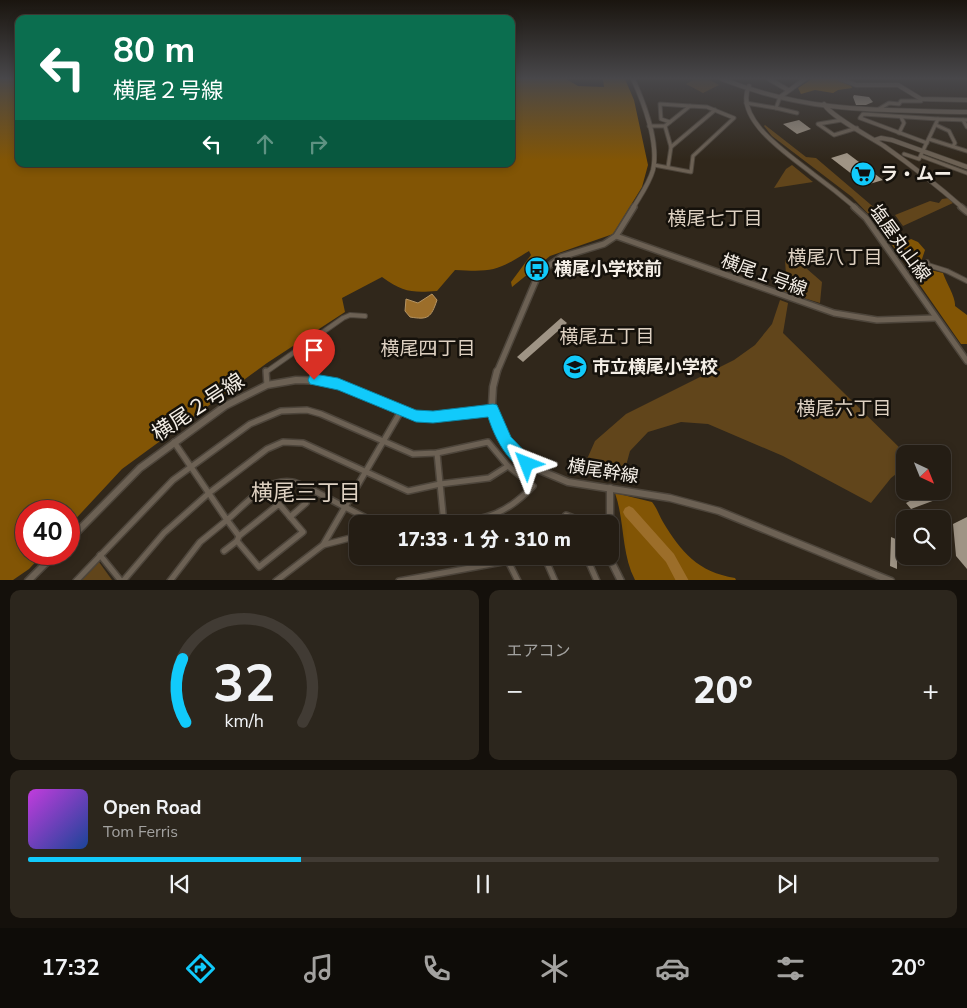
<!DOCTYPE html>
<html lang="ja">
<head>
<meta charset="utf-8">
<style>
	:root { --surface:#241d14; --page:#2c261d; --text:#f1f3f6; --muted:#a3a2a0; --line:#413b34; --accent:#11cafb }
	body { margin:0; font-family:"Nunito Sans","Noto Sans JP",sans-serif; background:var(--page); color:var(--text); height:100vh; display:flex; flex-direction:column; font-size:19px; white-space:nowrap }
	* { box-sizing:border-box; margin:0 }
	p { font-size:16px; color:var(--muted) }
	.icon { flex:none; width:28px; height:28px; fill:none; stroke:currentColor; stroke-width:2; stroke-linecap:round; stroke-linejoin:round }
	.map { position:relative; height:580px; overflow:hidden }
	.sheet { display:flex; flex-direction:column; gap:10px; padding:10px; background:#14100b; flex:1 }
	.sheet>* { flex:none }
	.hud { position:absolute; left:15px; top:15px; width:500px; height:152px; border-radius:10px; box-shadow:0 2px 8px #0003,0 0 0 1px var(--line); background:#0b6e4f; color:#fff; overflow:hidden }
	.needle { width:32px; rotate:137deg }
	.fabs { position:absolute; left:896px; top:445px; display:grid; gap:10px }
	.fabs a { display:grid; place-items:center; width:55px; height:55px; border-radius:10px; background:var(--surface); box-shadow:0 2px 8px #0003,0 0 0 1px var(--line); font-size:25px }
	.speed { position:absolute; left:15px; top:500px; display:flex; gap:10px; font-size:25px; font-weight:700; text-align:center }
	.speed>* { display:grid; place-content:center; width:65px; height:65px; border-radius:50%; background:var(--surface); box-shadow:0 2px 8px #0003,0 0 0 1px var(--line); line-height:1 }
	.speed .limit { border:8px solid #d22; background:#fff; color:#111 }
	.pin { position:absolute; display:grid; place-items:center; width:42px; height:42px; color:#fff; margin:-51px -21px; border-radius:50% 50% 50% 0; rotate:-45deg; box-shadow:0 0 5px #0007 }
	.pin .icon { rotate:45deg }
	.me { position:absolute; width:55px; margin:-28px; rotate:315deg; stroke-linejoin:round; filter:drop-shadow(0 0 4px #0008) }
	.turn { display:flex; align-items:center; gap:18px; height:105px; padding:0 15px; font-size:22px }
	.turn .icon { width:65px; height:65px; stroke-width:2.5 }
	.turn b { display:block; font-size:35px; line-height:42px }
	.lanes { display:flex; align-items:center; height:48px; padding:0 15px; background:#0003; justify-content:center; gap:25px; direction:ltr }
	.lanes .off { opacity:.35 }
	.big { font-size:38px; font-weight:800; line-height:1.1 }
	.sheet .card { flex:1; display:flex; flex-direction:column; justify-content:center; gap:8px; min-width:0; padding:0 18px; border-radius:10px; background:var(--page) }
	.sheet .dial { align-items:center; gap:0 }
	.dial svg { height:130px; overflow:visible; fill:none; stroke:var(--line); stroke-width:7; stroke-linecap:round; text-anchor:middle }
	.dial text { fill:var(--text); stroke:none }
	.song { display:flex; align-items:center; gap:15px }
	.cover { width:60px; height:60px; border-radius:8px; background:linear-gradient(135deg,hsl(290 70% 55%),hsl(220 70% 35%)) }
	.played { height:5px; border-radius:2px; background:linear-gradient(90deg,var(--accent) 30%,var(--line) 30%) }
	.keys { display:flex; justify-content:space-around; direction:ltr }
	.heat { display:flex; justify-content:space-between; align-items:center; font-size:28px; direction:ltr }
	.sheet .tiles { flex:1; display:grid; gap:10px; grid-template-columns:1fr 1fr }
	.card:last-child { grid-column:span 2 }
	.trip { position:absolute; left:349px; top:515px; width:270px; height:50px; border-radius:10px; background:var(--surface); box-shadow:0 2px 8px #0003,0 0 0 1px var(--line); font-weight:800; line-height:50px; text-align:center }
	.menu { display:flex; height:80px; justify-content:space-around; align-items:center; background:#0e0c08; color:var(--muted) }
	.menu .icon { width:35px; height:35px }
	.menu .on { color:var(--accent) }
	.menu b { font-size:22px; color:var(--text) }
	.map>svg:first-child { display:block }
</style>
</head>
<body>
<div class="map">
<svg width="967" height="581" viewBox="0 0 967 581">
	<rect width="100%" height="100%" fill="#30271b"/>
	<g fill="#61451b">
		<path d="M 695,79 L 708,79 L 719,85 L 703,93 L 686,84 Z"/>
		<path d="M 765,125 L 806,157 L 816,158 L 877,210 L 889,212 L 894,222 L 890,224 L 891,228 L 879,219 L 874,220 L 852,197 L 772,136 L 764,126 Z"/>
		<path d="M 792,165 L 813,182 L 774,188 L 786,169 Z"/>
		<path d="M 949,198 L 953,203 L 903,226 L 895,215 L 930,201 L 939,203 L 942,199 Z"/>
		<path d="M 785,260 L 799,262 L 822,282 L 820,303 L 784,292 L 786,275 Z"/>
		<path d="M 780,300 L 788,303 L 783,333 L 906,454 L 905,467 L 891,478 L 871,503 L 783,456 L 708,424 L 681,422 L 648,432 L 630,451 L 622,480 L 580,475 L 595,441 L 626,414 L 734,360 L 755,345 L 772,324 Z"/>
		<path d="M 99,562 L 112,580 L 82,580 Z"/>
	</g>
	<g fill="#825505">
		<path d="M 0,79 L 19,79 L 19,164 L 511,164 L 511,79 L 566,79 L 578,86 L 604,87 L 603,79 L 625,79 L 634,100 L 648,165 L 642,187 L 613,234 L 550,256 L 512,287 L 511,282 L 531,255 L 529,251 C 497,271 493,272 455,270 L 437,291 C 412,293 403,292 382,277 L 342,298 L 345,312 L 267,363 L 122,469 L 69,526 L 69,511 L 26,511 L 26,554 L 43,554 L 29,569 L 13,580 L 0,580 Z"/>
		<path d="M 812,79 L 838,79 L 850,84 L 852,88 L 838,90 L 833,93 L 815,90 L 801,94 L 798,88 Z"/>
		<path d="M 888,239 L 903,244 L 911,239 L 918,242 L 925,250 L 921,262 C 925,270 935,271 943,273 C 946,282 956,298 955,306 L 967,315 L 967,344 L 961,344 Z"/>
		<path d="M 615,493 L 652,502 C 657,508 659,515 663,522 C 681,552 698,572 735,578 L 736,580 L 635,580 C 621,553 625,522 615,493 Z"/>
	</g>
	<path fill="#9c6e2a" stroke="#b69462" d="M 432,294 L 437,300 C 431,318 428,320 410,317 L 405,311 L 406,299 L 418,303 Z"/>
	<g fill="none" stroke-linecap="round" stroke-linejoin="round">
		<path fill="#9c6e2a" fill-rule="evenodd" d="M 629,506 L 633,508 L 674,554 L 689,581 L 676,581 L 666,562 L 625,516 L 623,512 L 625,508 Z"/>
	</g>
	<g fill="#9f9485">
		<path d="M 854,95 L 869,97 L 873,102 L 866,105 L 856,105 L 853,97 Z"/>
		<path d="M 799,120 L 811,129 L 797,134 L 783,124 Z"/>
		<path d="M 847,153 L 883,180 L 866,185 L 831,158 Z"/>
		<path d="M 561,318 L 567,323 L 523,362 L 517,357 Z"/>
		<path d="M 942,482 L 947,490 L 946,496 L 911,509 L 906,503 L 928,491 L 942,491 Z"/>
		<path d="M 967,517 L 967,569 L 956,556 L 953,524 Z"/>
		<path d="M 891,537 L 905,543 L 905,556 L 909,556 L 909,563 L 897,558 L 897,569 L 890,566 Z"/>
	</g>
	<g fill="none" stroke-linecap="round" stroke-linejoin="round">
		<defs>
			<path id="pedestrian" d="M 922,519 L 931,513"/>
			<g id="minor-far2">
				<path d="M 746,103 L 776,108 L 780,97"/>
				<path d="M 776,108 L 797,113"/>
				<path d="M 879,109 L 889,103 L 899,104 L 901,101 L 921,101"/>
				<path d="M 842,120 L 818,124 L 834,135 L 857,128"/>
				<path d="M 963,120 L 967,127"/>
				<path d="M 670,122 L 661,119 L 660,104 L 690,106"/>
				<path d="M 936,125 L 949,131 L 955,143 L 953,146"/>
				<path d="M 649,126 L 665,126 L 690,106 L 707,107 L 734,118 L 693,156 L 691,172 L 654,165"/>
				<path d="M 665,126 L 671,147"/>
				<path d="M 899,133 L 904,123 L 901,117"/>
				<path d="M 929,139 L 967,151"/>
				<path d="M 927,143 L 860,118 L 863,114 L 938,119"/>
				<path d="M 904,154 L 919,159 L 938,119 L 967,120"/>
				<path d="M 921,156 L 967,173"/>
				<path d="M 668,167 L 671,147 L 715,110"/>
			</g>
			<g id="minor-far1">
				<path d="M 927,262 L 928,265 L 947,271 L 967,281"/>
				<path d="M 266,372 L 343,318 L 350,315 L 365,316"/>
			</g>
			<g id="minor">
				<path d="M 266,371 L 267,385"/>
				<path d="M 174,442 L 227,520 C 245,505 266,478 292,482 C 305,484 332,501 345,507 L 401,411"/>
				<path d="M 437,453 L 444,524"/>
				<path d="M 279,504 L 303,532 L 259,567 L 237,541 L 239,536 Z"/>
				<path d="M 290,517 L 306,503"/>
				<path d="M 559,524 L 566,515 L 582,521 L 582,524"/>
				<path d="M 323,545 L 345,507 L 378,524"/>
				<path d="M 224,551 L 237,541"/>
				<path d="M 100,555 L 121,581"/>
				<path d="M 544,556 L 555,581"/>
				<path d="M 586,556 L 597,581"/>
				<path d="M 508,561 L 518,581"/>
				<path d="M 76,581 L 173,480 L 250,424 L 281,411 L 307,410 L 321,414 L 413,454 L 437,453 L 488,442 L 508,466 L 533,486 C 506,515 486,519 448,524"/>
				<path d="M 123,581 L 164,533 L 209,493 L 267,449 L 283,442 L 303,443 L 408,491 L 440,484 L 489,478 L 508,466"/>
				<path d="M 170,581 L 200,542 L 227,520 L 239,536"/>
				<path d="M 276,581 L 323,545 L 358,536"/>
				<path d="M 399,581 L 508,561 L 517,556"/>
			</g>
			<g id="tertiary-far2">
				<path d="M 722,79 C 808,113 877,110 967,112"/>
				<path d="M 769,79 L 788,90"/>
				<path d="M 840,79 L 856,85 L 898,85 L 921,99 L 967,100"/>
				<path d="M 749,86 C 733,120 791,156 813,174 C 828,185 842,196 856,208"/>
				<path d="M 780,97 L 805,79"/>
				<path d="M 824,104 C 830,116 870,137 884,146 C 911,165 938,186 963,208"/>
				<path d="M 875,140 L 881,138 L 892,140 L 967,167"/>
				<path d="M 633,208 C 640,196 649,184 653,170 C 659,143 644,103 633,79"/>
			</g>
			<g id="tertiary-far1">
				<path d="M 854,207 L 866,218 L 967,361"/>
				<path d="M 961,207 L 967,212"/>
				<path d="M 616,236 L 834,313 L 877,320 L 936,318"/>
				<path d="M 497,372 L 536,280 L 547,267 L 561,257 L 604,244 L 616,236 L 634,207"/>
			</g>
			<g id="tertiary">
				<path d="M 497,371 L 493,387 L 492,405 L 495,421 L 501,436 L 511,449 L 537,469 L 568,482 L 670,498 L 719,511 L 891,581"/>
				<path d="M 610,488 L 610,524"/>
				<path d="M 69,540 L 140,468 L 225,406 L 267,385 L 296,380 L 327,381 L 355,390 L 401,411 L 425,417 L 493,410"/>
				<path d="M 610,548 L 612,563 L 621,581"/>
				<path d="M 28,581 L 55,554"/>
			</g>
		</defs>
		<use href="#pedestrian" stroke="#4d453b" stroke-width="6"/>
		<use href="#minor-far2" stroke="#4d453b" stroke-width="5"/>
		<use href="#minor-far1" stroke="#4d453b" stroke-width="6"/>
		<use href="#minor" stroke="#4d453b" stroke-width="8"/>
		<use href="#tertiary-far2" stroke="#4d453b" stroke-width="5.5"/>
		<use href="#tertiary-far1" stroke="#4d453b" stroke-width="8"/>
		<use href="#tertiary" stroke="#4d453b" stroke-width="9"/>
		<use href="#pedestrian" stroke="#6c6154" stroke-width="4"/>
		<use href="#minor-far2" stroke="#6c6154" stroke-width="3"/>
		<use href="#minor-far1" stroke="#6c6154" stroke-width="4"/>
		<use href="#minor" stroke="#6c6154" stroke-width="5"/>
		<use href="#tertiary-far2" stroke="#6c6154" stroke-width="4"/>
		<use href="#tertiary-far1" stroke="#6c6154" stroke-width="5"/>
		<use href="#tertiary" stroke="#6c6154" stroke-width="6"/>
	</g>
	<linearGradient id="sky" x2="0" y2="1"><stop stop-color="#1a150f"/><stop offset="0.49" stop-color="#48474a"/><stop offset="1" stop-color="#48474a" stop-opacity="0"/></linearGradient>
	<rect width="967" height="160" fill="url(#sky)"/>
	<path fill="#11cafb" stroke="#0b83a3" d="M 314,374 L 338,378 L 416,410 L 433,411 L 493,404 L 497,405 L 511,437 L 532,459 L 534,464 L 532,469 L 527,471 C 507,463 494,436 488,417 L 433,423 L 416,422 L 338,390 L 310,384 L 308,380 L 310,375 Z"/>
	<defs>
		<symbol id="supermarket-disc" viewBox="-11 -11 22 22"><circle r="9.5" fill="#11cafb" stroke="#15110b"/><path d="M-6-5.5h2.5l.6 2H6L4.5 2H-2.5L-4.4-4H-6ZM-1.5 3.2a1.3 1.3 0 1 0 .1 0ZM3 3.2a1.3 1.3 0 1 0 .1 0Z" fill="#111"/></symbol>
		<symbol id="bus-disc" viewBox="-11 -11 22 22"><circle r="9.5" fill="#11cafb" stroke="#15110b"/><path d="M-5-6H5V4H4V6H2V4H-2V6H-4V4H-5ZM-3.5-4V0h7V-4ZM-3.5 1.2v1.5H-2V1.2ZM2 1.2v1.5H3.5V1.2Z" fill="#111"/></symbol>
		<symbol id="school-disc" viewBox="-11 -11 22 22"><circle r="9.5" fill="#11cafb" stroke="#15110b"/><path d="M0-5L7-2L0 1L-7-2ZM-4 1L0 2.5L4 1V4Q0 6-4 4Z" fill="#111"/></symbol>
	</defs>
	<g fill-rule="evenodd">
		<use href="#supermarket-disc" x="849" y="160" width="28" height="28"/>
		<use href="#bus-disc" x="523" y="255" width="28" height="28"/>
		<use href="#school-disc" x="561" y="353" width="28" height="28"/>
	</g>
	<g text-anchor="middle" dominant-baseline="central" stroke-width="5" stroke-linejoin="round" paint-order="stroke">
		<g font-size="18" font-weight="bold" fill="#f4eee6" stroke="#15110b" text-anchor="start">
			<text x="880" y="174">ラ・ムー</text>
			<text x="554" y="269">横尾小学校前</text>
			<text x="592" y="367">市立横尾小学校</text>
		</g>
		<g font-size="18" fill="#f4eee6" stroke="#15110b">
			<text transform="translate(900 243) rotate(54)">塩屋丸山線</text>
			<text transform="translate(764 275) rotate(20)">横尾１号線</text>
			<text transform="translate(603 471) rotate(9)">横尾幹線</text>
		</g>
		<g font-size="19" fill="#ded1c2" stroke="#15110b">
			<text x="715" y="219">横尾七丁目</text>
			<text x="835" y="258">横尾八丁目</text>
			<text x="607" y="337">横尾五丁目</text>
			<text x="428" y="349">横尾四丁目</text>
			<text x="844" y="409">横尾六丁目</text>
		</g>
		<g font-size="21" fill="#f4eee6" stroke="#15110b">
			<text transform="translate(198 407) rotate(-33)">横尾２号線</text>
		</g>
		<g font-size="22" fill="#ded1c2" stroke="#15110b">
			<text x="306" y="493">横尾三丁目</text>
		</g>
	</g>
</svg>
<div class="fabs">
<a><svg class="needle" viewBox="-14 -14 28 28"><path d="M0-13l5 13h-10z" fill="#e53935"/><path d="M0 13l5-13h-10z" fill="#a3a2a0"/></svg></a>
<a><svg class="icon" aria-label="search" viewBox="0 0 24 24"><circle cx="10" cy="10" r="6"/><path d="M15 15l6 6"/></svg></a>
</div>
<div class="speed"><div class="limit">40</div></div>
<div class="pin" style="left:314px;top:380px;background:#d93025"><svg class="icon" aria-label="arrive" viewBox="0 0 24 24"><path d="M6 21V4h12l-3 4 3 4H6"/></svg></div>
<svg class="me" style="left:527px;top:464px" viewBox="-20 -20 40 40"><path d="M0-17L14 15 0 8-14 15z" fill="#11cafb" stroke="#fff" stroke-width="4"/></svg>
<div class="trip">17:33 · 1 分 · 310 m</div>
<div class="hud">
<div class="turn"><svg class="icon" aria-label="left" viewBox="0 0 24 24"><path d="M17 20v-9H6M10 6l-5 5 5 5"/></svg><div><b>80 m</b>横尾２号線</div></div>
<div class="lanes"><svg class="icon" aria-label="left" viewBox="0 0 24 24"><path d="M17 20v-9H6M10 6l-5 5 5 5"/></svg><svg class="icon off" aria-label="ahead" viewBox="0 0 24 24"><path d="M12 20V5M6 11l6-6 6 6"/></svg><svg class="icon off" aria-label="right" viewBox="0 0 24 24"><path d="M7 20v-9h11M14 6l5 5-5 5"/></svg></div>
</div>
</div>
<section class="sheet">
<div class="tiles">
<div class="card dial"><svg viewBox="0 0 100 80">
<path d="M14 69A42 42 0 1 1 86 69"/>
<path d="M14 69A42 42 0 0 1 12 30" stroke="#11cafb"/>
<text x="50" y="56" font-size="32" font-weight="700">32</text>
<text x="50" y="72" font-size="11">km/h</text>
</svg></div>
<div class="card"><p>エアコン</p>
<div class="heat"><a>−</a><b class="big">20°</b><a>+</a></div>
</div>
<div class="card">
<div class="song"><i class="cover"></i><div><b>Open Road</b><p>Tom Ferris</p></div></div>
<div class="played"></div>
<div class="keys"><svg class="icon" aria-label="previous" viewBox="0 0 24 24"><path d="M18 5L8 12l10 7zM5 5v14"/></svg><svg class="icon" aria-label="pause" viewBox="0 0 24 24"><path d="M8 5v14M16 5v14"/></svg><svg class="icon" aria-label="next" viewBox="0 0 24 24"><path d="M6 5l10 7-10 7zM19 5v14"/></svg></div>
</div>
</div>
</section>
<nav class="menu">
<b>17:32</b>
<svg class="icon on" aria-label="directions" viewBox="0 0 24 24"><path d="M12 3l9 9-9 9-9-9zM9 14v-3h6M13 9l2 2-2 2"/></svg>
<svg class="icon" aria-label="music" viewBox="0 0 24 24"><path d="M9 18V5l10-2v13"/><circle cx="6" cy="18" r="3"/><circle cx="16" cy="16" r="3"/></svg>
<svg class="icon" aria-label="phone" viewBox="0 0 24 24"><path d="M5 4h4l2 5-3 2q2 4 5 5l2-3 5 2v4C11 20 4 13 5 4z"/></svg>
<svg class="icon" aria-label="climate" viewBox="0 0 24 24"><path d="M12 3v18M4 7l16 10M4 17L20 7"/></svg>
<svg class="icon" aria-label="car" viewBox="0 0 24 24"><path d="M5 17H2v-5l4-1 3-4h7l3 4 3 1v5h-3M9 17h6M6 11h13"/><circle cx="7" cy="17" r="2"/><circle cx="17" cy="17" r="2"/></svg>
<svg class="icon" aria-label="filters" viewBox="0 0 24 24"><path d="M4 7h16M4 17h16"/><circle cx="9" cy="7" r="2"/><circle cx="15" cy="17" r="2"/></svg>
<b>20°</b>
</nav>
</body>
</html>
